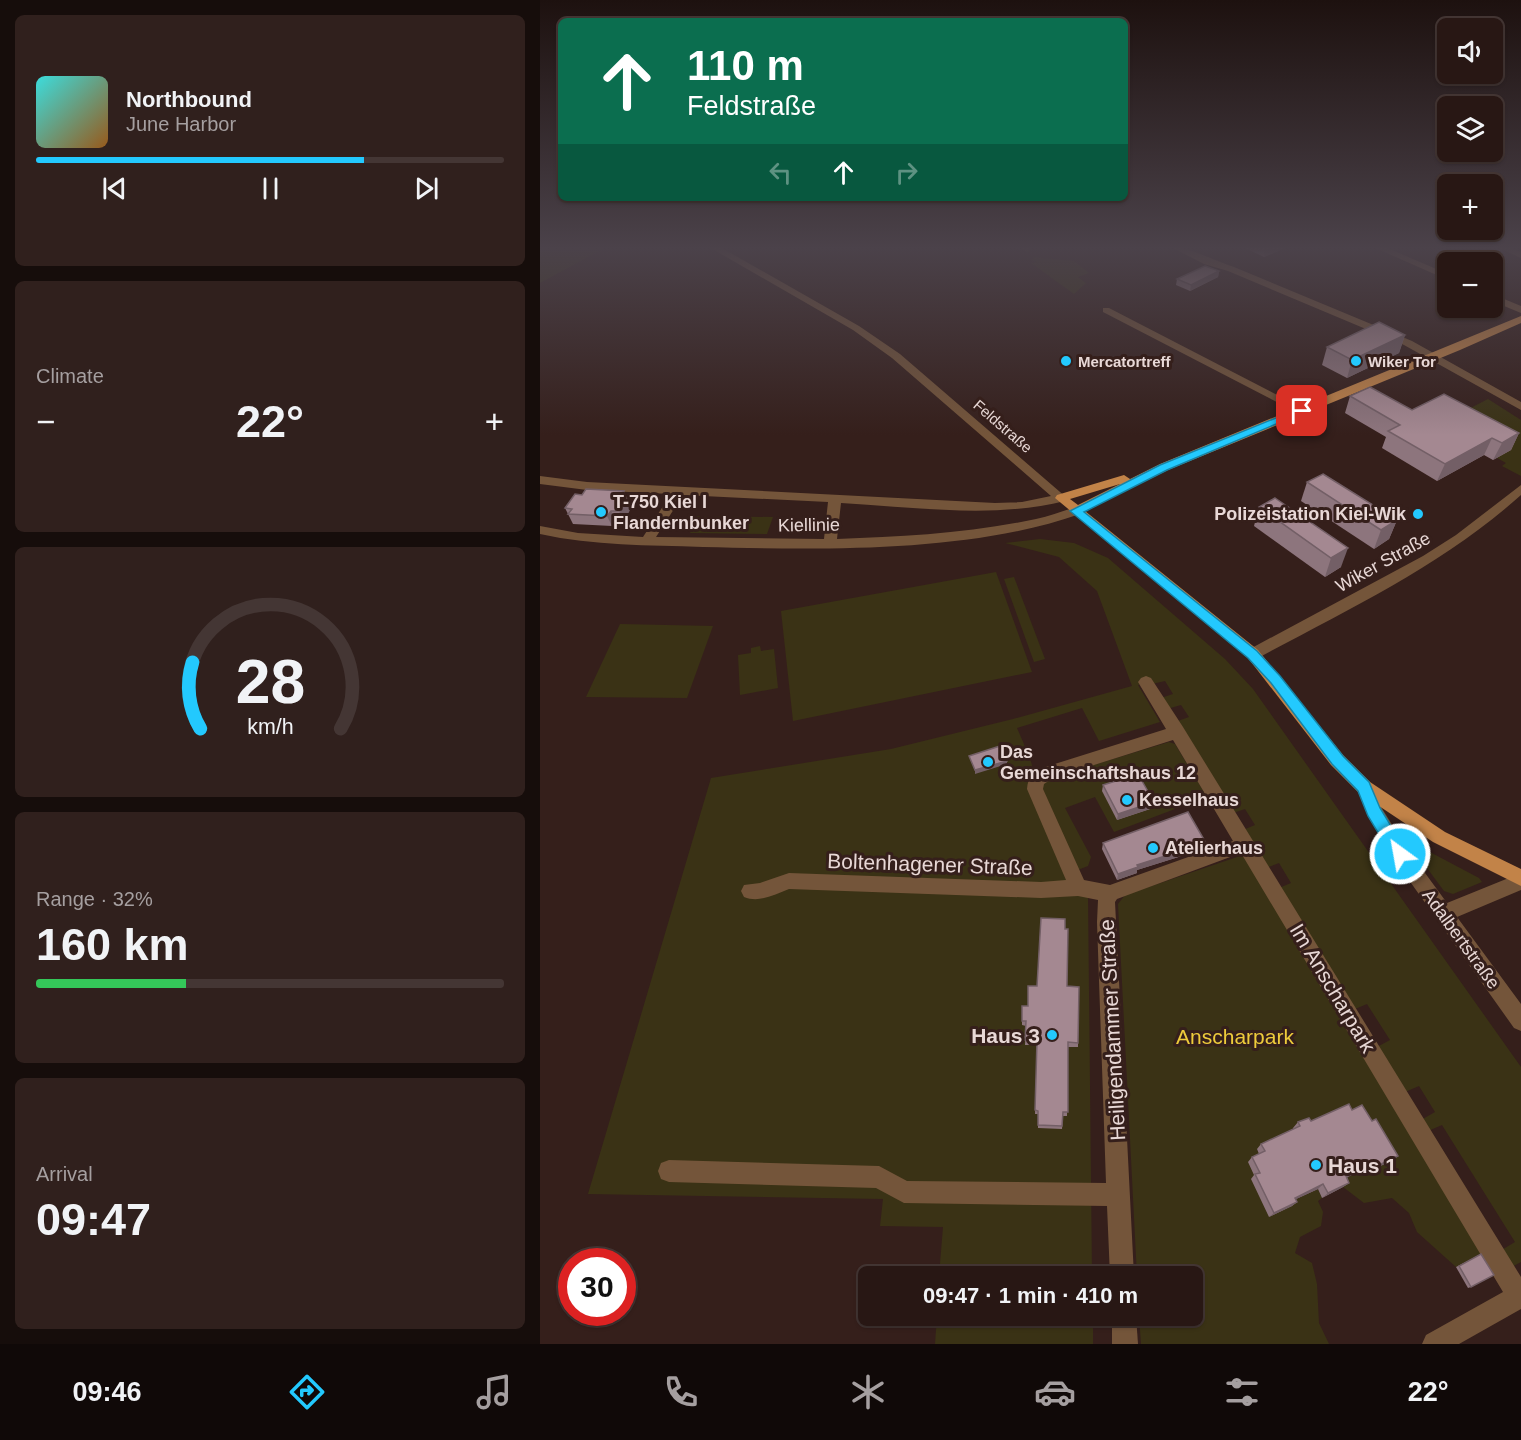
<!DOCTYPE html>
<html lang="en">
<head>
<meta charset="utf-8">
<style>
	:root { --surface:#281714; --page:#30201d; --text:#f1f3f6; --muted:#a59fa0; --line:#443634; --accent:#23c9fe }
	body { margin:0; font-family:Helvetica,sans-serif; background:var(--page); color:var(--text); height:100vh; display:flex; flex-direction:column; font-size:22px; white-space:nowrap }
	* { box-sizing:border-box; margin:0 }
	p { font-size:20px; color:var(--muted) }
	.icon { flex:none; width:33px; height:33px; fill:none; stroke:currentColor; stroke-width:2; stroke-linecap:round; stroke-linejoin:round }
	.map { position:relative; flex:1; overflow:hidden }
	.panel { display:flex; flex-direction:column; gap:15px; padding:15px; background:#160d0b; width:540px }
	.panel>* { flex:none }
	.hud { position:absolute; left:18px; top:18px; width:570px; height:183px; border-radius:9px; box-shadow:0 2px 4px #0004,0 0 0 2px var(--line); background:#0b6e4f; color:#fff; overflow:hidden }
	.controls { position:absolute; left:897px; top:18px; display:grid; gap:12px }
	.controls a { display:grid; place-items:center; width:66px; height:66px; border-radius:9px; background:var(--surface); box-shadow:0 2px 4px #0004,0 0 0 2px var(--line); font-size:30px }
	.speed { position:absolute; left:18px; top:1248px; display:flex; gap:12px; font-size:30px; font-weight:700; text-align:center }
	.speed>* { display:grid; place-content:center; width:78px; height:78px; border-radius:50%; background:var(--surface); box-shadow:0 2px 4px #0004,0 0 0 2px var(--line); line-height:1 }
	.speed .limit { border:9px solid #d22; background:#fff; color:#111 }
	.pin { position:absolute; display:grid; place-items:center; width:51px; height:51px; color:#fff; margin:-26px; border-radius:12px; box-shadow:0 3px 9px #0006 }
	.me { position:absolute; width:66px; margin:-33px; rotate:328deg; stroke-linejoin:round; filter:drop-shadow(0 0 4px #0008) }
	.turn { display:flex; align-items:center; gap:21px; height:126px; padding:0 30px; font-size:27px }
	.turn .icon { width:78px; height:78px; stroke-width:2.5 }
	.turn b { display:block; font-size:42px; line-height:51px }
	.lanes { display:flex; align-items:center; height:57px; padding:0 30px; background:#0003; justify-content:center; gap:30px; direction:ltr }
	.lanes .off { opacity:.35 }
	.big { font-size:45px; font-weight:600; line-height:1.1 }
	.panel .widget { flex:1; display:flex; flex-direction:column; justify-content:center; gap:9px; min-width:0; padding:0 21px; border-radius:9px; background:var(--page) }
	.panel .dial { align-items:center; gap:0 }
	.dial svg { height:156px; overflow:visible; fill:none; stroke:var(--line); stroke-width:7; stroke-linecap:round; text-anchor:middle }
	.dial text { fill:var(--text); stroke:none }
	.song { display:flex; align-items:center; gap:18px }
	.cover { width:72px; height:72px; border-radius:9px; background:linear-gradient(135deg,hsl(180 70% 55%),hsl(30 70% 35%)) }
	.played { height:6px; border-radius:3px; background:linear-gradient(90deg,var(--accent) 70%,var(--line) 70%) }
	.keys { display:flex; justify-content:space-around; direction:ltr }
	.heat { display:flex; justify-content:space-between; align-items:center; font-size:33px; direction:ltr }
	.charge { height:9px; border-radius:4px; background:linear-gradient(90deg,#34c759 32%,var(--line) 0) }
	.trip { position:absolute; left:318px; top:1266px; width:345px; height:60px; border-radius:9px; background:var(--surface); box-shadow:0 2px 4px #0004,0 0 0 2px var(--line); font-weight:600; line-height:60px; text-align:center }
	.dock { display:flex; height:96px; justify-content:space-around; align-items:center; background:#100908; color:var(--muted) }
	.dock .icon { width:42px; height:42px }
	.dock .selected { color:var(--accent) }
	.dock b { font-size:27px; color:var(--text) }
	main { display:flex; flex:1; min-height:0 }
	.map>svg:first-child { display:block }
</style>
</head>
<body>
<main>
<section class="panel">
<div class="widget">
<div class="song"><i class="cover"></i><div><b>Northbound</b><p>June Harbor</p></div></div>
<div class="played"></div>
<div class="keys"><svg class="icon" aria-label="previous" viewBox="0 0 24 24"><path d="M18 5L8 12l10 7zM5 5v14"/></svg><svg class="icon" aria-label="pause" viewBox="0 0 24 24"><path d="M8 5v14M16 5v14"/></svg><svg class="icon" aria-label="next" viewBox="0 0 24 24"><path d="M6 5l10 7-10 7zM19 5v14"/></svg></div>
</div>
<div class="widget"><p>Climate</p>
<div class="heat"><a>−</a><b class="big">22°</b><a>+</a></div>
</div>
<div class="widget dial"><svg viewBox="0 0 100 80">
<path d="M14 69A42 42 0 1 1 86 69"/>
<path d="M14 69A42 42 0 0 1 10 35" stroke="#23c9fe"/>
<text x="50" y="56" font-size="32" font-weight="700">28</text>
<text x="50" y="72" font-size="11">km/h</text>
</svg></div>
<div class="widget"><p>Range · 32%</p><b class="big">160 km</b><div class="charge"></div></div>
<div class="widget"><p>Arrival</p><b class="big">09:47</b></div>
</section>
<div class="map">
<svg width="981" height="1344" viewBox="0 0 981 1344">
	<rect width="100%" height="100%" fill="#351f1b"/>
	<g fill="#3a3215">
		<path d="M 0,247 L 67,247 L 0,283 Z"/>
		<path d="M 493,257 L 534,261 L 549,273 L 538,277 L 546,283 L 534,294 L 491,263 L 496,262 L 492,260 Z"/>
		<path d="M 948,399 L 981,420 L 981,476 L 962,466 L 966,463 L 950,454 L 911,418 Z"/>
		<path d="M 157,516 L 233,517 L 227,534 L 150,533 Z"/>
		<path d="M 500,539 L 534,543 L 568,558 L 685,659 L 713,689 L 981,1067 L 981,1262 L 970,1268 L 960,1251 L 975,1242 L 902,1125 L 888,1131 L 881,1120 L 895,1112 L 879,1086 L 865,1092 L 837,1047 L 850,1040 L 827,1004 L 815,1009 L 739,888 L 751,883 L 739,863 L 726,868 L 703,830 L 715,825 L 705,809 L 693,813 L 635,722 L 649,717 L 641,705 L 627,709 L 621,698 L 633,694 L 625,681 L 612,684 L 611,680 L 598,685 L 620,722 L 559,741 L 542,708 L 477,728 L 490,758 L 496,780 L 548,895 L 552,1276 L 399,1276 L 403,1227 L 340,1226 L 343,1199 L 48,1194 L 171,778 L 351,749 L 473,719 L 592,686 L 557,591 L 519,557 L 465,543 Z"/>
		<path d="M 456,572 L 492,672 L 253,721 L 241,611 Z"/>
		<path d="M 474,577 L 505,659 L 494,662 L 464,579 Z"/>
		<path d="M 80,624 L 173,626 L 147,698 L 46,697 Z"/>
		<path d="M 220,646 L 221,651 L 234,649 L 238,688 L 200,695 L 198,655 L 211,653 L 211,648 Z"/>
		<path d="M 629,742 L 635,744 L 667,797 L 574,832 L 555,797 L 525,808 L 551,857 L 548,866 L 535,871 L 501,785 L 507,779 Z"/>
		<path d="M 871,842 L 939,878 L 942,882 L 913,894 L 904,891 L 870,845 Z"/>
		<path d="M 700,856 L 714,859 L 951,1248 L 916,1267 L 877,1232 L 869,1213 L 852,1198 L 824,1203 L 803,1187 L 800,1181 L 826,1168 L 828,1172 L 851,1161 L 755,1132 L 717,1150 L 750,1202 L 778,1189 L 782,1198 L 778,1201 L 783,1212 L 781,1226 L 760,1237 L 755,1253 L 772,1263 L 777,1284 L 779,1323 L 789,1344 L 601,1344 L 599,1316 L 652,1316 L 652,1276 L 597,1276 L 578,904 L 585,895 Z"/>
		<path d="M 397,1316 L 553,1316 L 553,1344 L 395,1344 Z"/>
	</g>
	<g fill="none" stroke-linecap="round" stroke-linejoin="round">
		<g fill="#74553a" fill-rule="evenodd">
			<path d="M 169,247 L 180,247 L 319,326 L 360,354 L 527,498 L 525,501 C 453,519 375,507 301,503 L 297,539 C 363,537 431,533 496,519 C 510,516 522,511 536,507 L 540,508 L 542,511 L 540,514 C 429,553 280,550 163,547 C 108,545 54,546 0,534 L 0,526 L 38,533 L 103,537 L 131,494 L 47,490 L 0,484 L 0,476 L 47,482 L 455,503 L 482,502 L 511,496 L 352,358 L 313,330 ZM 143,495 L 288,502 L 284,539 L 116,537 Z"/>
			<path d="M 480,247 L 490,247 L 491,249 L 487,252 Z"/>
			<path d="M 631,247 C 650,247 675,261 694,267 L 872,341 L 981,402 L 981,410 L 864,345 L 688,271 L 664,264 Z"/>
			<path d="M 833,247 L 845,247 L 908,274 L 908,280 Z"/>
			<path d="M 957,247 L 969,247 L 981,252 L 981,258 Z"/>
			<path d="M 952,294 L 981,306 L 981,313 L 952,301 Z"/>
			<path d="M 563,308 L 569,308 L 768,411 L 762,414 L 758,413 L 563,312 Z"/>
			<path d="M 981,485 L 981,495 C 903,565 809,609 718,658 L 708,658 L 706,654 L 708,650 L 883,556 L 916,535 Z"/>
			<path d="M 606,676 L 611,678 L 643,727 L 981,1277 L 981,1309 L 919,1344 L 882,1344 L 886,1335 L 963,1292 L 701,853 L 577,899 L 575,902 L 594,1276 L 570,1276 L 567,1206 L 364,1203 L 336,1188 L 129,1182 L 121,1179 L 118,1171 L 121,1163 L 129,1160 L 339,1166 L 367,1181 L 566,1183 L 557,922 L 558,900 L 538,896 L 501,898 L 249,889 C 234,895 219,903 204,897 L 201,891 L 204,885 L 220,883 L 249,873 L 501,882 L 526,880 L 487,789 C 488,777 492,774 502,768 L 626,729 L 598,682 L 601,678 ZM 633,740 L 693,841 L 570,885 L 544,880 L 503,789 L 504,784 L 513,778 Z"/>
			<path d="M 824,780 L 830,782 L 841,807 L 866,847 L 907,903 L 981,873 L 981,890 L 917,917 L 981,1004 L 981,1031 L 974,1028 L 854,859 L 828,816 L 816,787 L 818,782 Z"/>
			<path d="M 572,1316 L 596,1316 L 598,1344 L 572,1344 Z"/>
		</g>
		<path fill="#c28348" fill-rule="evenodd" d="M 981,316 L 981,323 L 920,350 L 628,470 L 545,511 L 718,650 L 803,755 L 830,782 L 905,832 L 981,869 L 981,886 L 893,842 L 818,792 L 791,765 L 708,658 L 515,498 L 517,495 L 584,475 L 590,479 L 620,464 ZM 580,484 L 538,505 L 530,499 Z"/>
	</g>
	<g fill="#8d757d">
		<path d="M 703,247 L 747,247 L 724,257 Z"/>
		<path d="M 679,271 L 678,277 L 650,291 L 636,285 L 637,279 Z"/>
		<path d="M 865,335 L 859,353 L 807,378 L 782,365 L 787,347 Z"/>
		<path d="M 810,396 L 872,410 L 979,433 L 971,450 L 953,460 L 944,455 L 897,481 L 842,448 L 846,437 L 805,413 Z"/>
		<path d="M 767,482 L 857,520 L 849,539 L 834,549 L 761,501 Z"/>
		<path d="M 84,491 L 86,497 L 88,497 L 92,507 L 83,521 L 76,521 L 72,526 L 33,524 L 25,508 L 42,495 Z"/>
		<path d="M 735,498 L 801,567 L 785,577 L 714,526 L 719,507 Z"/>
		<path d="M 563,785 L 614,802 L 613,808 L 577,820 L 562,791 Z"/>
		<path d="M 563,843 L 664,849 L 597,870 L 597,873 L 577,880 L 562,849 Z"/>
		<path d="M 527,986 L 538,1043 L 538,1047 L 528,1047 L 527,1116 L 523,1116 L 522,1129 L 498,1128 L 498,1114 L 495,1114 L 497,1045 L 485,1045 L 486,1026 L 482,1025 L 482,1021 L 488,1006 Z"/>
		<path d="M 812,1110 L 832,1121 L 858,1156 L 851,1161 L 828,1172 L 826,1168 L 807,1177 L 809,1183 L 803,1187 L 782,1198 L 778,1189 L 756,1199 L 757,1202 L 752,1206 L 729,1217 L 711,1179 L 714,1175 L 708,1162 L 712,1157 L 719,1154 L 717,1149 L 721,1144 L 753,1129 L 753,1128 L 758,1122 L 771,1121 Z"/>
		<path d="M 941,1254 L 931,1287 L 928,1288 L 916,1267 Z"/>
	</g>
	<g fill="#735f66">
		<path d="M 727,247 L 747,247 L 724,257 L 725,248 Z"/>
		<path d="M 679,271 L 678,277 L 650,291 L 651,285 Z"/>
		<path d="M 865,335 L 859,353 L 807,378 L 812,360 Z"/>
		<path d="M 979,433 L 971,450 L 953,460 L 962,443 Z"/>
		<path d="M 952,438 L 944,455 L 897,481 L 905,464 Z"/>
		<path d="M 84,491 L 87,498 L 88,497 L 92,507 L 83,521 L 79,511 L 80,496 Z"/>
		<path d="M 71,511 L 76,521 L 72,526 L 67,516 Z"/>
		<path d="M 857,520 L 849,539 L 834,549 L 841,530 Z"/>
		<path d="M 808,548 L 801,567 L 785,577 L 791,558 Z"/>
		<path d="M 467,761 L 467,764 L 435,774 L 435,770 Z"/>
		<path d="M 614,802 L 613,808 L 577,820 L 578,814 Z"/>
		<path d="M 666,843 L 664,849 L 597,870 L 597,873 L 577,880 L 578,874 L 597,865 Z"/>
		<path d="M 858,1156 L 851,1161 L 828,1172 L 835,1167 Z"/>
		<path d="M 833,1163 L 826,1168 L 800,1181 L 806,1176 Z"/>
		<path d="M 809,1183 L 803,1187 L 782,1198 L 788,1193 Z"/>
		<path d="M 783,1184 L 778,1189 L 750,1202 L 755,1198 Z"/>
		<path d="M 757,1202 L 752,1206 L 729,1217 L 734,1213 Z"/>
	</g>
	<g fill="#a48891" stroke="#735f66" stroke-width="1.5">
		<path d="M 665,266 L 679,271 L 651,285 L 637,279 Z"/>
		<path d="M 839,322 L 865,335 L 812,360 L 787,347 Z"/>
		<path d="M 830,387 L 872,410 L 904,394 L 979,433 L 962,443 L 952,438 L 905,464 L 848,431 L 860,425 L 810,396 Z"/>
		<path d="M 783,474 L 857,520 L 841,530 L 767,482 Z"/>
		<path d="M 46,489 L 84,491 L 80,496 L 88,497 L 79,511 L 71,511 L 67,516 L 28,514 L 32,509 L 25,508 L 35,494 L 42,495 Z"/>
		<path d="M 735,498 L 808,548 L 791,558 L 719,507 Z"/>
		<path d="M 460,746 L 467,761 L 435,770 L 429,756 Z"/>
		<path d="M 598,774 L 614,802 L 578,814 L 563,785 Z"/>
		<path d="M 648,812 L 666,843 L 597,865 L 598,867 L 578,874 L 563,843 Z"/>
		<path d="M 501,918 L 525,919 L 525,929 L 528,929 L 527,986 L 539,987 L 538,1043 L 528,1042 L 528,1112 L 523,1112 L 522,1126 L 498,1125 L 498,1111 L 495,1110 L 497,1041 L 485,1040 L 486,1021 L 482,1021 L 482,1006 L 488,1006 L 488,986 L 497,986 Z"/>
		<path d="M 809,1104 L 812,1110 L 822,1105 L 832,1121 L 836,1119 L 858,1156 L 835,1167 L 833,1163 L 806,1176 L 809,1183 L 788,1193 L 783,1184 L 755,1198 L 757,1202 L 734,1213 L 715,1174 L 720,1173 L 712,1157 L 725,1151 L 721,1144 L 760,1126 L 758,1122 L 769,1118 L 771,1121 Z"/>
		<path d="M 941,1254 L 954,1275 L 931,1287 L 919,1266 Z"/>
	</g>
	<linearGradient id="sky" x2="0" y2="1"><stop stop-color="#1d110f"/><stop offset="0.57" stop-color="#4b424a"/><stop offset="1" stop-color="#4b424a" stop-opacity="0"/></linearGradient>
	<rect width="981" height="435" fill="url(#sky)"/>
	<path fill="#23c9fe" stroke="#1783a5" stroke-width="1.5" d="M 758,409 L 767,411 L 627,470 L 544,512 L 717,651 L 740,676 L 803,756 L 829,782 L 840,808 L 868,854 L 866,859 L 860,861 L 854,859 L 828,816 L 818,791 L 792,764 L 731,683 L 708,658 L 530,511 L 620,465 Z"/>
	<g fill="#23c9fe" stroke="#351f1b" stroke-width="2">
		<circle cx="526" cy="361" r="6"/>
		<circle cx="816" cy="361" r="6"/>
		<circle cx="61" cy="512" r="6"/>
		<circle cx="878" cy="514" r="6"/>
		<circle cx="448" cy="762" r="6"/>
		<circle cx="587" cy="800" r="6"/>
		<circle cx="613" cy="848" r="6"/>
		<circle cx="512" cy="1035" r="6"/>
		<circle cx="776" cy="1165" r="6"/>
	</g>
	<g text-anchor="middle" dominant-baseline="central" stroke-width="6" stroke-linejoin="round" paint-order="stroke">
		<g font-size="15" font-weight="bold" fill="#e8d8d6" stroke="#351f1b" text-anchor="start">
			<text x="538" y="361">Mercatortreff</text>
			<text x="828" y="361">Wiker Tor</text>
		</g>
		<g font-size="15" fill="#e8d8d6" stroke="#351f1b">
			<text transform="translate(463 426) rotate(41)">Feldstraße</text>
		</g>
		<g font-size="18" font-weight="bold" fill="#e8d8d6" stroke="#351f1b" text-anchor="start">
			<text x="73" y="502">T-750 Kiel I<tspan x="73" dy="21">Flandernbunker</tspan></text>
			<text x="866" y="514" text-anchor="end">Polizeistation Kiel-Wik</text>
			<text x="460" y="752">Das<tspan x="460" dy="21">Gemeinschaftshaus 12</tspan></text>
			<text x="599" y="800">Kesselhaus</text>
			<text x="625" y="848">Atelierhaus</text>
		</g>
		<g font-size="18" fill="#e8d8d6" stroke="#351f1b">
			<text transform="translate(269 525) rotate(-1)">Kiellinie</text>
			<text transform="translate(843 562) rotate(-29)">Wiker Straße</text>
			<text transform="translate(921 939) rotate(54)">Adalbertstraße</text>
		</g>
		<g font-size="21" fill="#e8d8d6" stroke="#351f1b">
			<text transform="translate(390 864) rotate(2)">Boltenhagener Straße</text>
			<text transform="translate(793 988) rotate(59)">Im Anscharpark</text>
			<text transform="translate(572 1030) rotate(-93)">Heiligendammer Straße</text>
		</g>
		<g font-size="21" font-weight="bold" fill="#e8d8d6" stroke="#351f1b" text-anchor="end">
			<text x="500" y="1035">Haus 3</text>
			<text x="788" y="1165" text-anchor="start">Haus 1</text>
		</g>
		<g font-size="21" fill="#eecb3b" stroke="#351f1b">
			<text x="695" y="1036">Anscharpark</text>
		</g>
	</g>
</svg>
<div class="controls">
<a><svg class="icon" aria-label="sound" viewBox="0 0 24 24"><path d="M4 9h4l5-4v14l-5-4H4zM17 9q2 3 0 6"/></svg></a>
<a><svg class="icon" aria-label="layers" viewBox="0 0 24 24"><path d="M12 4l9 5-9 5-9-5zM3 14l9 5 9-5"/></svg></a>
<a>+</a>
<a>−</a>
</div>
<div class="speed"><div class="limit">30</div></div>
<div class="pin" style="left:762px;top:411px;background:#d93025"><svg class="icon" aria-label="arrive" viewBox="0 0 24 24"><path d="M6 21V4h12l-3 4 3 4H6"/></svg></div>
<svg class="me" style="left:860px;top:854px" viewBox="-20 -20 40 40"><circle r="17" fill="#23c9fe" stroke="#fff" stroke-width="3"/><path d="M0-11L8 9 0 5-8 9z" fill="#fff"/></svg>
<div class="trip">09:47 · 1 min · 410 m</div>
<div class="hud">
<div class="turn"><svg class="icon" aria-label="ahead" viewBox="0 0 24 24"><path d="M12 20V5M6 11l6-6 6 6"/></svg><div><b>110 m</b>Feldstraße</div></div>
<div class="lanes"><svg class="icon off" aria-label="left" viewBox="0 0 24 24"><path d="M17 20v-9H6M10 6l-5 5 5 5"/></svg><svg class="icon" aria-label="ahead" viewBox="0 0 24 24"><path d="M12 20V5M6 11l6-6 6 6"/></svg><svg class="icon off" aria-label="right" viewBox="0 0 24 24"><path d="M7 20v-9h11M14 6l5 5-5 5"/></svg></div>
</div>
</div>
</main>
<nav class="dock">
<b>09:46</b>
<svg class="icon selected" aria-label="directions" viewBox="0 0 24 24"><path d="M12 3l9 9-9 9-9-9zM9 14v-3h6M13 9l2 2-2 2"/></svg>
<svg class="icon" aria-label="music" viewBox="0 0 24 24"><path d="M9 18V5l10-2v13"/><circle cx="6" cy="18" r="3"/><circle cx="16" cy="16" r="3"/></svg>
<svg class="icon" aria-label="phone" viewBox="0 0 24 24"><path d="M5 4h4l2 5-3 2q2 4 5 5l2-3 5 2v4C11 20 4 13 5 4z"/></svg>
<svg class="icon" aria-label="climate" viewBox="0 0 24 24"><path d="M12 3v18M4 7l16 10M4 17L20 7"/></svg>
<svg class="icon" aria-label="car" viewBox="0 0 24 24"><path d="M5 17H2v-5l4-1 3-4h7l3 4 3 1v5h-3M9 17h6M6 11h13"/><circle cx="7" cy="17" r="2"/><circle cx="17" cy="17" r="2"/></svg>
<svg class="icon" aria-label="filters" viewBox="0 0 24 24"><path d="M4 7h16M4 17h16"/><circle cx="9" cy="7" r="2"/><circle cx="15" cy="17" r="2"/></svg>
<b>22°</b>
</nav>
</body>
</html>
